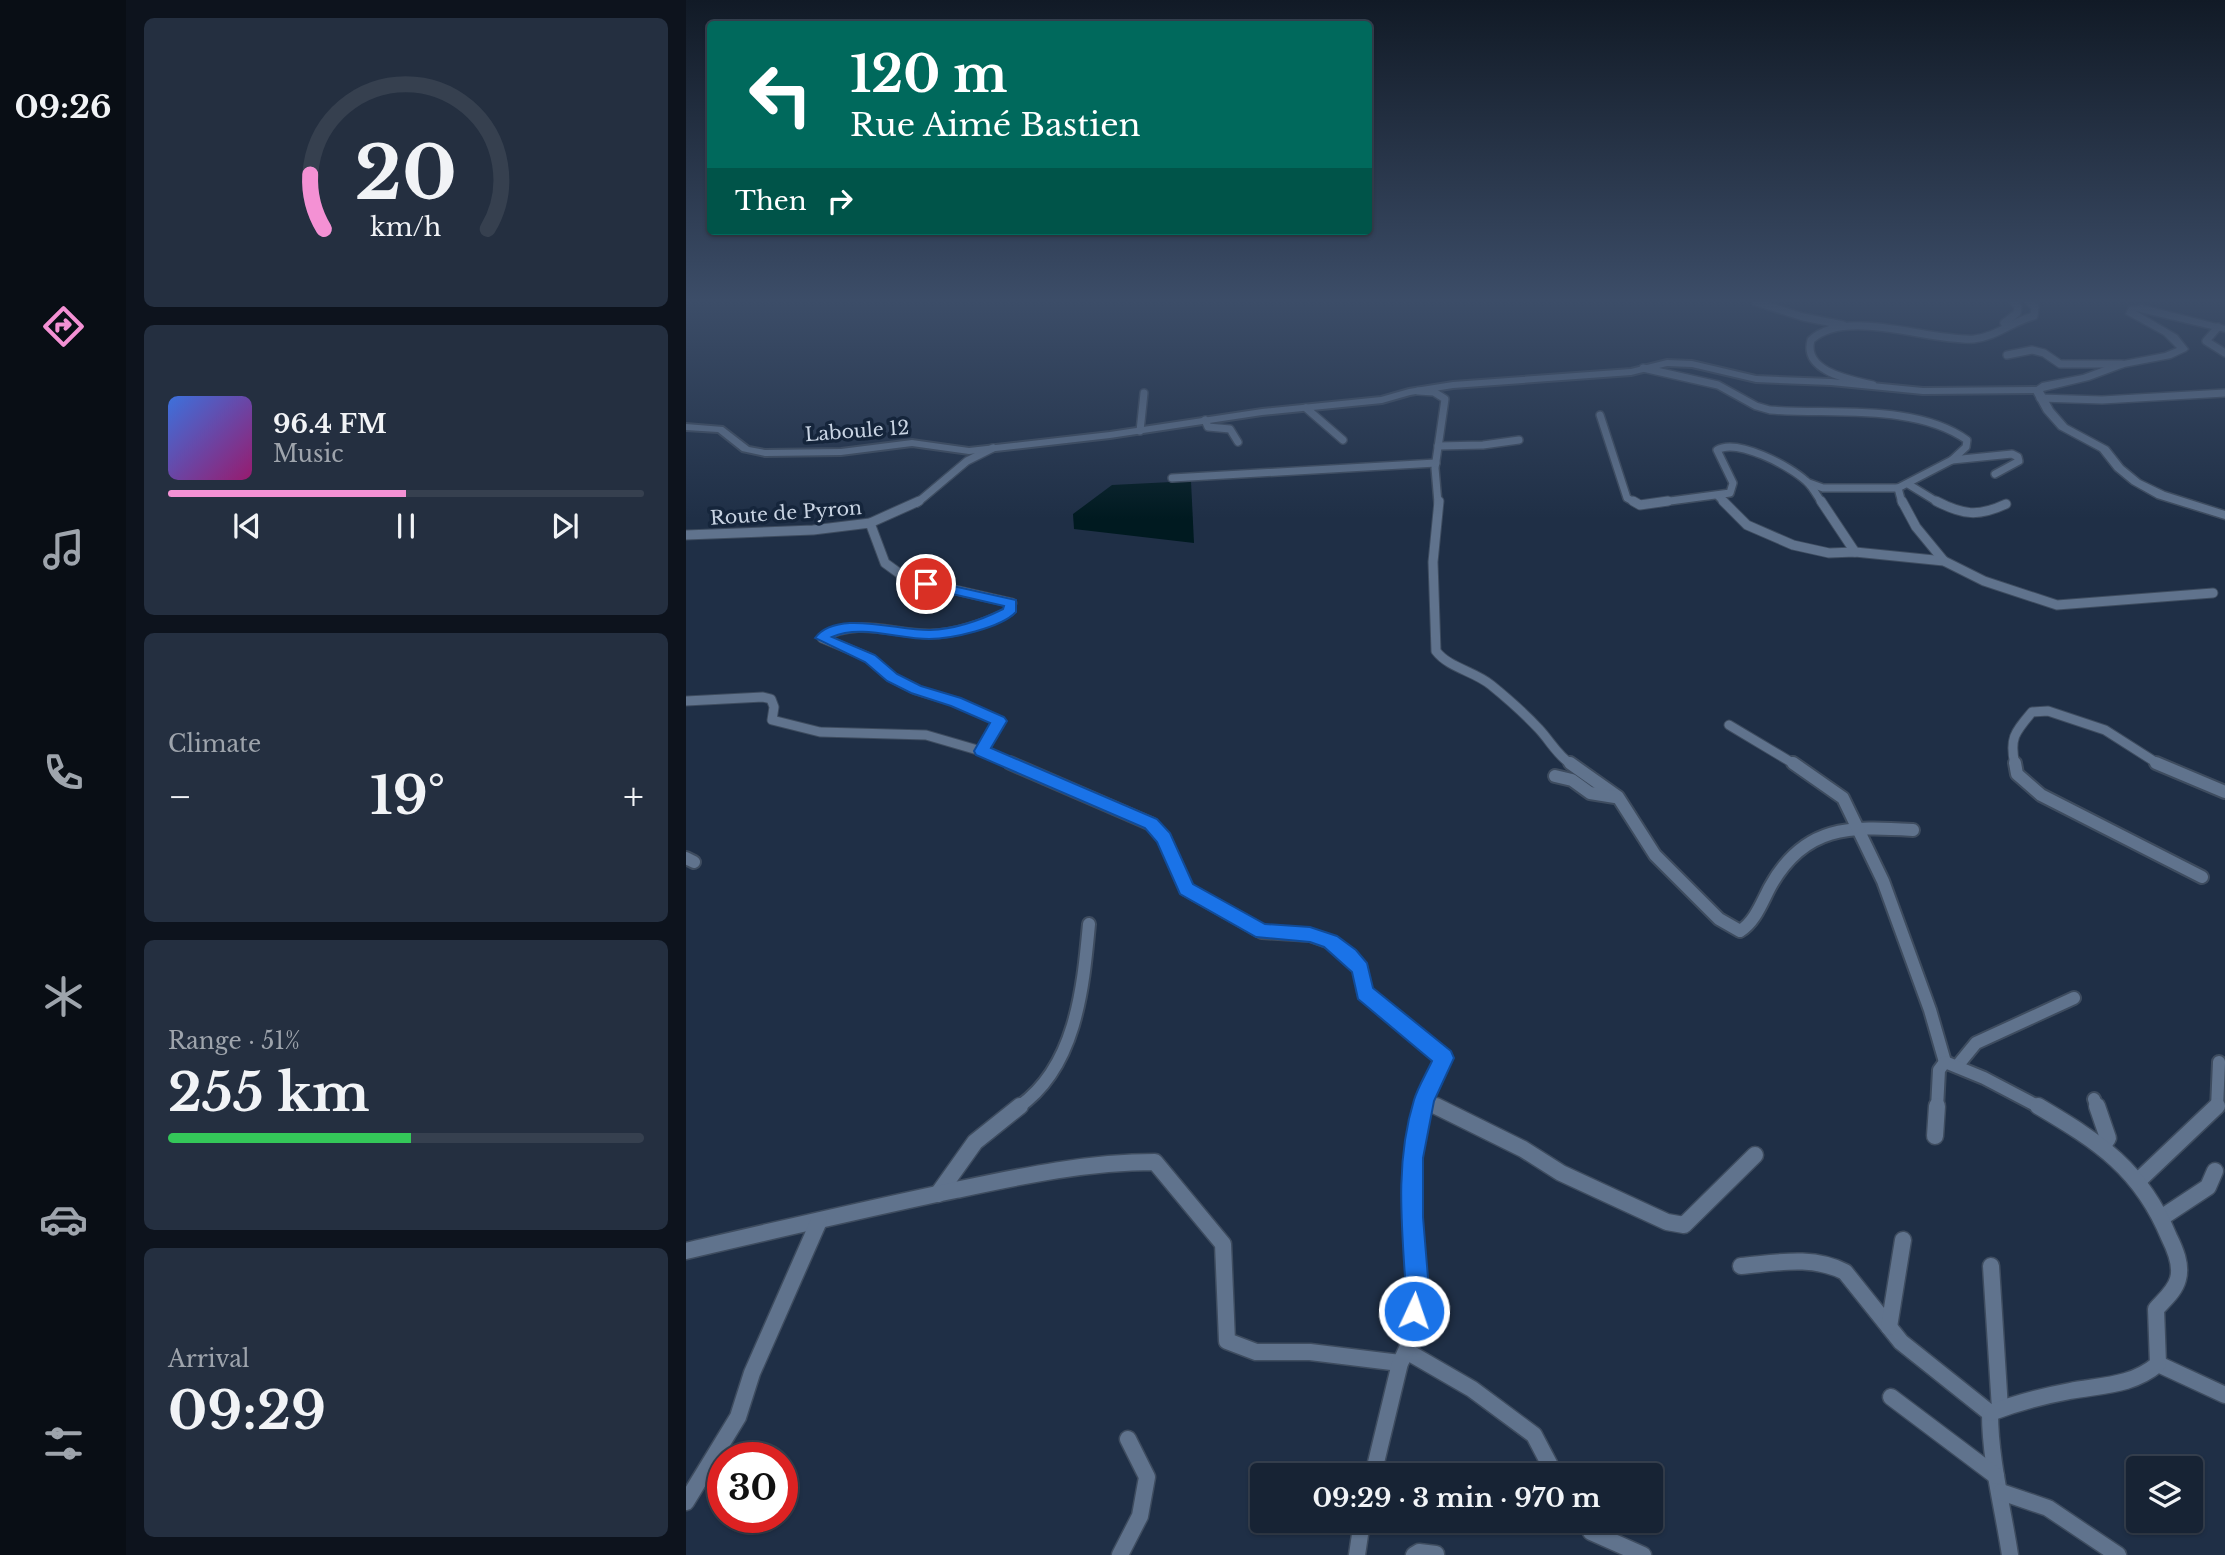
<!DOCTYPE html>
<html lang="en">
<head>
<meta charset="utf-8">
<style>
	:root { --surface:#172334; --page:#242f40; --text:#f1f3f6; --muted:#9ea4ac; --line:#36404f; --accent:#f491d4 }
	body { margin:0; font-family:"Libre Baskerville",serif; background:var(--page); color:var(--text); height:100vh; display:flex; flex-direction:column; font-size:26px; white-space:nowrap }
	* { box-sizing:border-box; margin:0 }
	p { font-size:23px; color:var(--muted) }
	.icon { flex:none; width:38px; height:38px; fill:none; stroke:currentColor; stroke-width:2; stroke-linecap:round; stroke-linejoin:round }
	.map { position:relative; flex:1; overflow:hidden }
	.sheet { display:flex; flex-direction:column; gap:18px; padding:18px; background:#0d131d; width:560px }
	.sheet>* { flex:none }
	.top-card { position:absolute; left:21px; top:21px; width:665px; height:214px; border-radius:7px; box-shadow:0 2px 5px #0004,0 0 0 2px var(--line); background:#00695c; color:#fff; overflow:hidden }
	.buttons { position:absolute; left:1440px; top:1456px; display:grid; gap:14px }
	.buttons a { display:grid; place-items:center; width:77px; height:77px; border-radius:7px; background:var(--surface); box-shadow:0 2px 5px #0004,0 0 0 2px var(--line); font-size:35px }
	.speed { position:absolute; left:21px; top:1442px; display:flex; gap:14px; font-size:35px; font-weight:700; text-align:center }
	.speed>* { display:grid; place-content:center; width:91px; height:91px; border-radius:50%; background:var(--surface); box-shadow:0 2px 5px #0004,0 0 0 2px var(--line); line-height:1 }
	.speed .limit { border:10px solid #d22; background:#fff; color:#111 }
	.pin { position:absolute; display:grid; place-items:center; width:60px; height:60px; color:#fff; margin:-30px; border:4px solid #fff; border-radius:50%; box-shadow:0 2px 7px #0007 }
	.me { position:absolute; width:77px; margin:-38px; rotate:3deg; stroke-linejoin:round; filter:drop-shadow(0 0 5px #0008) }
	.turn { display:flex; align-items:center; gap:24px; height:147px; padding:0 28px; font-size:32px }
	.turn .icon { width:91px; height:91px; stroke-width:2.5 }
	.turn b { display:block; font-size:49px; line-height:60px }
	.then { display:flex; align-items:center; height:66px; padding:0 28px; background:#0003; gap:14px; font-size:26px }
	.big { font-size:52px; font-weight:700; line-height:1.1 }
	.sheet .tile { flex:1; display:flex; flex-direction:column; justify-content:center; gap:10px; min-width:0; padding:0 24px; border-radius:10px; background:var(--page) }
	.sheet .dial { align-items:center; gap:0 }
	.dial svg { height:182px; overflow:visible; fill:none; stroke:var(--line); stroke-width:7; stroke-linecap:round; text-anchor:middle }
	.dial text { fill:var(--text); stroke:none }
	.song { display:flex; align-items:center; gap:21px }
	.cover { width:84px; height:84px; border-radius:10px; background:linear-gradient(135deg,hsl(220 70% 55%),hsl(320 70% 35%)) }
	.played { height:7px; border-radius:4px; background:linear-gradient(90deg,var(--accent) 50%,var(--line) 50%) }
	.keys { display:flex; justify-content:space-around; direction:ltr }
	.heat { display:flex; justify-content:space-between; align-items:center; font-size:38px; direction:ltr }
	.charge { height:10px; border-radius:5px; background:linear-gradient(90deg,#34c759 51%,var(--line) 0) }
	.trip { position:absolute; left:564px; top:1463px; width:413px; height:70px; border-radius:7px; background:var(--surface); box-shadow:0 2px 5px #0004,0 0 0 2px var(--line); font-weight:700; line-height:70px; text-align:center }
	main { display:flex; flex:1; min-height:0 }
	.dock { display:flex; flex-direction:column; width:126px; justify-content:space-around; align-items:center; background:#090e15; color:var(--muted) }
	.dock .icon { width:49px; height:49px }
	.dock .current { color:var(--accent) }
	.dock b { font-size:32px; color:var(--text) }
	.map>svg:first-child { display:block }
</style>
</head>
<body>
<main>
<nav class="dock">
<b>09:26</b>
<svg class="icon current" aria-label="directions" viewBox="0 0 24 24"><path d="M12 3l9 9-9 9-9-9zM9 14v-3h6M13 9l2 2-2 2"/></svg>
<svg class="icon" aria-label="music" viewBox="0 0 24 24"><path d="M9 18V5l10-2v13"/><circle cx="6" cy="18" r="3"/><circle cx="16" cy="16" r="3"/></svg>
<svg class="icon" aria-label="phone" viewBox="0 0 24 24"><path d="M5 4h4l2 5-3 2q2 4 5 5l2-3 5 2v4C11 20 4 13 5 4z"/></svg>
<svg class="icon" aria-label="climate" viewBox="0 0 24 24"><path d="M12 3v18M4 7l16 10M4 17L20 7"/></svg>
<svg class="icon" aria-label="car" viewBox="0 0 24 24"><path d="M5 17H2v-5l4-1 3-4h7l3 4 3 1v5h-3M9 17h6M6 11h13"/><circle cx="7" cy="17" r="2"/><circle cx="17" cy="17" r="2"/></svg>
<svg class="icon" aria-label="filters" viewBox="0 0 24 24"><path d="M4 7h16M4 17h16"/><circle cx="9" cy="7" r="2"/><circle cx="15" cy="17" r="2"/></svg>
</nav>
<section class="sheet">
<div class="tile dial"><svg viewBox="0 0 100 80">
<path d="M14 69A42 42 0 1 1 86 69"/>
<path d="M14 69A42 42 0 0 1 8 45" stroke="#f491d4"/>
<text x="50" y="56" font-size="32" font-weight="700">20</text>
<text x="50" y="72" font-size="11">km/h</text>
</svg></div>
<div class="tile">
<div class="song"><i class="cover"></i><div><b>96.4 FM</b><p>Music</p></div></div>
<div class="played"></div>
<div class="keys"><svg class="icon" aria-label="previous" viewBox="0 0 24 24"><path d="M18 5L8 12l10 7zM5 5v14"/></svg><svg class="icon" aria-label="pause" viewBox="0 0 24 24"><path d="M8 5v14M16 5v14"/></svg><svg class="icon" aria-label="next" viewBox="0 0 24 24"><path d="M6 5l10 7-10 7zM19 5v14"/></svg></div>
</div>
<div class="tile"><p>Climate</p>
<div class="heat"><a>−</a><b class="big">19°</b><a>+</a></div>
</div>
<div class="tile"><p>Range · 51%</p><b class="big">255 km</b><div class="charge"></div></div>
<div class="tile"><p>Arrival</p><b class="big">09:29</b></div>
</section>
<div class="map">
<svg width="1539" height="1555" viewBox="0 0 1539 1555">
	<rect width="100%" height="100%" fill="#1f2f46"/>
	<path fill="#001a20" d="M 505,481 L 508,543 L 388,529 L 387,514 L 426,485 Z"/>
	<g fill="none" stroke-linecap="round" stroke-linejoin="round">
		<defs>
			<g id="minor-far3">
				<path d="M 1070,302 L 1117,317 L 1157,325"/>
				<path d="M 1318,323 L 1331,313 L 1332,307 L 1328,302"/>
				<path d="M 1532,327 L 1520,341 L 1539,353"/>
				<path d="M 1321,355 L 1346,350 L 1358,353 L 1374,364 L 1436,364"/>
				<path d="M 957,368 L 1032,385 L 1070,406 L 1084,410 C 1145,415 1229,403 1281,440 L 1280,447 L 1266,460"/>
				<path d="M 1187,385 C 1166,380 1116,372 1125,340 C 1160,307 1244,342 1288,339 C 1310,337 1327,321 1348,316 L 1349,307 L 1343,302"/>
				<path d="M 732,391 L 748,392 L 759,399 L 749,468 L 752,503"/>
				<path d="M 1354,398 L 1416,400 L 1539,393"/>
				<path d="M 620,408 L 657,440"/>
				<path d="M 914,415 L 941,498 L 950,503"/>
				<path d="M 519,420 L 522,427 L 544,429 L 552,442"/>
				<path d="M 454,431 L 458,393"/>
				<path d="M 752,446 L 797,445 L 833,440"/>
				<path d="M 486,478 L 750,463"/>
				<path d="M 1123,483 L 1137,488 L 1212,488 L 1266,460 L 1326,454 L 1332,457 L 1333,461 L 1309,474"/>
				<path d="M 1222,484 L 1253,503"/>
				<path d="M 1212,488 L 1216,503"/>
				<path d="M 1032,496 L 1039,503"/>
				<path d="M 231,503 L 281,461 L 307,448"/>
				<path d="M 969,503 L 1044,493 L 1047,483 L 1031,450 C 1051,438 1104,466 1120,481 C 1127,487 1131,496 1136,503"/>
			</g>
			<g id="minor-far2">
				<path d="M 753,501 L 747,562 L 750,651 C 763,668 788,671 805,685 C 821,698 839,714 853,729 C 865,742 871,755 886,765"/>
				<path d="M 947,501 L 954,505 L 982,501"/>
				<path d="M 1037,501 L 1061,525 L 1107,545 L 1143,553 L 1169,552 L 1258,561 L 1298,581 L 1371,605 L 1527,593"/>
				<path d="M 1135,501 L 1169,552"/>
				<path d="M 1216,501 L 1230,527 L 1258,561"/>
				<path d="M 1250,501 C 1277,515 1292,517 1320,504"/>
				<path d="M 184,523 L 199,563 L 221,579 L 326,603 L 323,612 C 298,623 271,634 244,634 C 206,634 171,617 136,638 L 184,658 L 206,678 L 230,690 L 270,702 L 313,721 L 295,751 L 328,765"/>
				<path d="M 0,535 L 127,530 L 184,523 L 233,501"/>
				<path d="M 0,701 L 77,697 L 85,699 L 88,707 L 86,720 L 134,732 L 240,735 L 295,751"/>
				<path d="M 1043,725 L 1110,765"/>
				<path d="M 1329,765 C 1323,738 1329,732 1346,712 L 1362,711 L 1419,730 L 1474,765"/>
			</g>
			<g id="minor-far1">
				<path d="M 324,763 L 465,824 L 478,838 L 500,889 L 576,932 L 624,935 L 644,942 L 663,955 L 675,969 L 678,993 L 758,1058 L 737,1108"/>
				<path d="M 884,763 L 932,797 L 969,855 L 1033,919 L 1054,931 C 1069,922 1076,902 1084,887 C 1118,825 1164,826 1227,830"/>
				<path d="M 1107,763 L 1157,798 L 1197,881 L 1244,1010 L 1259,1062"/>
				<path d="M 1329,763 L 1331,774 L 1355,795 L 1516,877"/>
				<path d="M 1470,763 L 1539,792"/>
				<path d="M 869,776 L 886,780 L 904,793 L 929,797"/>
				<path d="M 0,858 L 8,862"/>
				<path d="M 1272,1065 L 1290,1043 L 1388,998"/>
				<path d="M 1408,1099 L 1411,1108"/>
				<path d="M 738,1100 L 754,1108"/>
				<path d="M 331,1108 C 390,1068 397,989 403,924"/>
				<path d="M 1251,1108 L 1253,1070 L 1259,1062 L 1298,1078 L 1355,1108"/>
				<path d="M 1531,1108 L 1533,1062"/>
			</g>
			<g id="minor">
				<path d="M 750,1106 L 837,1149 L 875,1173 L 981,1222 L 998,1225 L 1069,1155"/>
				<path d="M 1411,1106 L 1422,1138 L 1416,1147"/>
				<path d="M 1249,1136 L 1251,1106"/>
				<path d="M 1452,1181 L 1531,1106"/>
				<path d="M 252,1194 L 289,1142 L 334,1106"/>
				<path d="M 1475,1218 L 1522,1187 L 1529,1171"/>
				<path d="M 0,1251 C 90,1230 179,1209 270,1190 C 336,1176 400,1162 469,1162 L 537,1244 L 541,1341 L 570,1352 L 624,1352 L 714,1363"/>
				<path d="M 1055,1266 C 1090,1263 1126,1255 1159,1272 L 1215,1342 L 1304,1413 C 1304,1461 1317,1508 1324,1555"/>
				<path d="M 1305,1266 L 1314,1409"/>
				<path d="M 1203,1327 L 1217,1240"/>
				<path d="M 722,1352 L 786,1389 L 848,1435 L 869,1475"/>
				<path d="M 1472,1364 L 1539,1395"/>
				<path d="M 1205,1397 L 1310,1476"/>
				<path d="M 1304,1413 C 1330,1403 1357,1396 1384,1391 C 1416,1385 1446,1386 1472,1364 L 1470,1309 C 1478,1300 1489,1291 1492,1279 C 1496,1265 1489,1249 1483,1237 C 1455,1169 1413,1142 1352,1106"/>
				<path d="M 687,1475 L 714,1363 C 739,1320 729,1267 726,1219 C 724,1181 725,1143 737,1106"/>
				<path d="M 1315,1492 L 1362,1508 L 1432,1555"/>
				<path d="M 0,1502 L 52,1417 L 66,1373 L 133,1221"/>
				<path d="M 898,1521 L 905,1532 L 957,1555"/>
				<path d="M 434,1555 L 454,1516 L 461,1477 L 442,1439"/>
				<path d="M 671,1555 L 676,1521"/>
				<path d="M 728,1555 L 733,1552 L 750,1554"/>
			</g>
			<path id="tertiary" d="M 981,360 L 1006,361 L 1070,376 L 1145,379 L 1237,388 L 1351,387 L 1356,390 L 1351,393 L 1237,394 L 1145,385 L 1070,382 L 1006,367 L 981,366 L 945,375 L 767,388 L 724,395 L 696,403 L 576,415 L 424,438 L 283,454 L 226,446 L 155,455 L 79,456 L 56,451 L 32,432 L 0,430 L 0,424 L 37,427 L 63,447 L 79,450 L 155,449 L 226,440 L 283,448 L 424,432 L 576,409 L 695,397 L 723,389 L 767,382 L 945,369 Z"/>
			<path id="secondary" d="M 1456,305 L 1539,326 L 1539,332 L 1450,311 L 1491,335 L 1502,349 L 1500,351 L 1485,358 L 1438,367 L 1403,380 L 1357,391 L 1367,409 L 1381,425 L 1422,447 L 1437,466 L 1454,480 L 1479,492 L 1539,511 L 1539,519 L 1471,498 L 1446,484 L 1429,470 L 1414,451 L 1373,429 L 1358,412 L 1346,390 L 1356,383 L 1397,375 L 1432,362 L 1479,353 L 1491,348 L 1478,335 L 1440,314 L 1443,307 Z"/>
		</defs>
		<use href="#minor-far3" stroke="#3e4c5f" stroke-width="10"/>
		<use href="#minor-far2" stroke="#3e4c5f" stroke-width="11"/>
		<use href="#minor-far1" stroke="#3e4c5f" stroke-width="16"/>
		<use href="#minor" stroke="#3e4c5f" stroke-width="19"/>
		<use href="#tertiary" stroke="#3e4c5f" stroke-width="4"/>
		<use href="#secondary" stroke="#3e4c5f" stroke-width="3"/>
		<use href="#minor-far3" stroke="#60738d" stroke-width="7"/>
		<use href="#minor-far2" stroke="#60738d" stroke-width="9"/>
		<use href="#minor-far1" stroke="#60738d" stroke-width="12"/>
		<use href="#minor" stroke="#60738d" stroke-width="16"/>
		<use href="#tertiary" fill="#60738d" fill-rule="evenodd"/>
		<use href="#secondary" fill="#60738d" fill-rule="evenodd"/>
	</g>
	<linearGradient id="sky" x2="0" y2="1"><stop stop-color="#111a26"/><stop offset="0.58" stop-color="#3c4d68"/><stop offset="1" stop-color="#3c4d68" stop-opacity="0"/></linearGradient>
	<rect width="1539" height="519" fill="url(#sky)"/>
	<path fill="#1a73e8" stroke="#114b97" stroke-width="2" d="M 240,580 L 330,600 L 330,612 C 315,628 265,639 243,639 C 212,639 175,624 146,637 L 189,655 L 211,674 L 235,686 L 275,698 L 318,717 L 321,721 L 305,748 L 471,819 L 484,833 L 507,884 L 579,924 L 624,927 L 651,936 L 670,950 L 681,963 L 687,988 L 765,1051 L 768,1058 L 748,1101 L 737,1158 L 737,1217 L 743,1290 L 737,1319 L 728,1323 L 720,1319 C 715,1306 720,1291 719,1277 C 715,1218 710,1158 728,1100 C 732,1087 740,1074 746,1061 L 672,999 L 666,972 L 638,947 L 624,942 L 570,937 L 494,894 L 471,842 L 459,828 L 290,755 L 288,751 L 304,723 L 265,706 L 225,693 L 201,681 L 179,662 L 129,638 C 151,609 212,631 244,630 C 269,629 295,620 317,609 L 318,606 L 236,587 L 236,582 Z"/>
	<g text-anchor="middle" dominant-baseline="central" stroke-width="7" stroke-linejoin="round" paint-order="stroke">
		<g font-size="19" fill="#c9d4e3" stroke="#15253b">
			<text transform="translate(171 431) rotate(-4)">Laboule 12</text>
			<text transform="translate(100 513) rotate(-4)">Route de Pyron</text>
		</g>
	</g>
</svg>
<div class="buttons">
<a><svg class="icon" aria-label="layers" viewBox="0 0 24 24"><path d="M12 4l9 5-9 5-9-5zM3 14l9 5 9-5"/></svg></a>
</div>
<div class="speed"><div class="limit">30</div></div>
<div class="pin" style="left:240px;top:584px;background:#d93025"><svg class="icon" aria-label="arrive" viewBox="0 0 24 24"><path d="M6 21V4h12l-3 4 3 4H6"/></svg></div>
<svg class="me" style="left:728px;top:1311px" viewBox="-20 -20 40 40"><circle r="17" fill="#1a73e8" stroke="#fff" stroke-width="3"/><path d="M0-11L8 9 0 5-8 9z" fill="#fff"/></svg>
<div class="trip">09:29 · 3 min · 970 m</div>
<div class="top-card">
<div class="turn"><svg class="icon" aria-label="left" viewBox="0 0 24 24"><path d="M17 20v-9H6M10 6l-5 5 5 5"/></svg><div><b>120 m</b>Rue Aimé Bastien</div></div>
<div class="then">Then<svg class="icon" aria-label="right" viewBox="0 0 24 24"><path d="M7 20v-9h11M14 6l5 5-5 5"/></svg></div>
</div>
</div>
</main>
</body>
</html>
